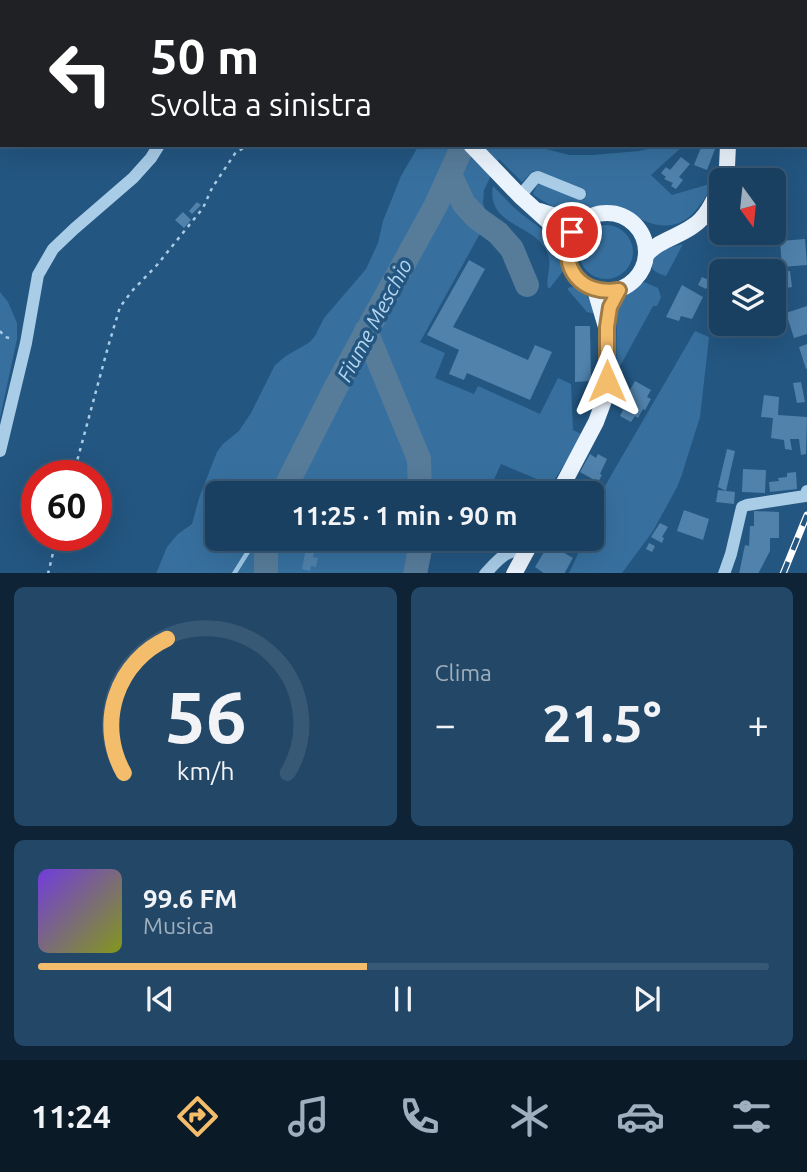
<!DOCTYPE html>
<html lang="it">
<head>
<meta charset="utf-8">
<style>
	:root { --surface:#1a4061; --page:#234767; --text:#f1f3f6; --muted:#9fafbd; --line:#385976; --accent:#f3bd6c }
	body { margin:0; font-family:Ubuntu,sans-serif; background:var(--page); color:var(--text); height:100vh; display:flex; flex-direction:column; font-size:26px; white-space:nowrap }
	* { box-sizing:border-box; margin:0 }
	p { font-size:23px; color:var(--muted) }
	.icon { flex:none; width:38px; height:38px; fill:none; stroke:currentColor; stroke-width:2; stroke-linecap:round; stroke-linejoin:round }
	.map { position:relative; height:573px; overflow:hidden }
	.panel { display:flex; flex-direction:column; gap:14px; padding:14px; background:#0e2335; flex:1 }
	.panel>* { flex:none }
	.banner { position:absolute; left:0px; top:0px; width:808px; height:147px; box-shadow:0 7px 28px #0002,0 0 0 2px var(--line); background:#202124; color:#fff; overflow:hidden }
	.needle { width:46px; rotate:165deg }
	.buttons { position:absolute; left:709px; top:168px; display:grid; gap:14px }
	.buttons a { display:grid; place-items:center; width:77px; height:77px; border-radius:10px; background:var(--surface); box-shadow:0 7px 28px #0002,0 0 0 2px var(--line); font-size:35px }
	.speed { position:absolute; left:21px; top:460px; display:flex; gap:14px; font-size:35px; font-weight:700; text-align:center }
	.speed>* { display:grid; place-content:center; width:91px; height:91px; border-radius:50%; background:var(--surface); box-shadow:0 7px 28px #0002,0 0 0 2px var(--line); line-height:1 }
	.speed .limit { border:10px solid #d22; background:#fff; color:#111 }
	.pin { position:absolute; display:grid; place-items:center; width:60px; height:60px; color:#fff; margin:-30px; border:4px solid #fff; border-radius:50%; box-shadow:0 2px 7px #0007 }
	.me { position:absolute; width:77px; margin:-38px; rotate:0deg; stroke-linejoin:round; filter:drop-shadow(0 0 5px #0008) }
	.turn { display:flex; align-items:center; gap:24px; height:147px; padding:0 35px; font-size:32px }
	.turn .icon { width:91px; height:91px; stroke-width:2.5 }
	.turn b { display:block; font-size:49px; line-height:60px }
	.big { font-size:52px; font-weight:700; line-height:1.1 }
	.panel .tile { flex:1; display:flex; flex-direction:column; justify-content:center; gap:10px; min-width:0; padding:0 24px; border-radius:10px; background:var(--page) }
	.panel .dial { align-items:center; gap:0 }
	.dial svg { height:182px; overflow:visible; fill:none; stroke:var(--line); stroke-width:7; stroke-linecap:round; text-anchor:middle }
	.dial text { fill:var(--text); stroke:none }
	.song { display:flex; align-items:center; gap:21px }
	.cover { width:84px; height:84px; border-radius:10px; background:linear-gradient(135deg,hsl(260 70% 55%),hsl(70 70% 35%)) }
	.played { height:7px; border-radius:4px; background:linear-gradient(90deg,var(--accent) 45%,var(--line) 45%) }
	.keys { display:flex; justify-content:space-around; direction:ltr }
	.heat { display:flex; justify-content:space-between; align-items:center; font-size:38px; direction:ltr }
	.panel .tiles { flex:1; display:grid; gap:14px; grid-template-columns:1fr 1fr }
	.tile:last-child { grid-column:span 2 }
	.trip { position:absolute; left:205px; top:481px; width:399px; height:70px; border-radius:10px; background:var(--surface); box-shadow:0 7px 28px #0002,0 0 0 2px var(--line); font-weight:700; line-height:70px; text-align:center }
	.tab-bar { display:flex; height:112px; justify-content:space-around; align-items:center; background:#0a1a27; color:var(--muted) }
	.tab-bar .icon { width:49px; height:49px }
	.tab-bar .selected { color:var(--accent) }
	.tab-bar b { font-size:32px; color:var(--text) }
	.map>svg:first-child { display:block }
</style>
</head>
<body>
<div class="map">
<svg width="807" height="574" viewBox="0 0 807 574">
	<rect width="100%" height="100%" fill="#235681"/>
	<g fill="#37709f">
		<path d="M 0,0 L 138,0 L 137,2 L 2,2 L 2,118 L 0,118 Z"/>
		<path d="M 419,145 L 531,145 L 569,155 L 593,155 L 639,151 L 665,145 L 684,145 L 651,175 L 672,195 L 713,183 C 696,218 676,238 636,217 C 628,213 621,207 612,206 C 604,206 598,208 590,210 C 568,215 552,208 534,195 L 533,193 L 538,184 L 566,192 L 584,200 L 587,193 L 533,171 L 522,182 L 499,159 L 484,190 L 483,203 L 488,219 L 420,342 L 445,353 L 435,378 L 474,394 L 478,386 L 540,414 L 558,378 L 571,384 L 573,430 L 583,435 L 551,485 L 501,464 L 488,493 L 217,494 L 217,539 L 453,539 L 413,553 L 404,573 L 156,574 L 167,547 L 178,534 L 192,524 L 199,498 L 217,452 L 223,444 L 239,431 L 251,413 L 275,365 L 286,356 L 310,342 L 315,336 L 324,318 L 366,269 L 378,243 L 383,221 L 401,176 Z"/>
		<path d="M 493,186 C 501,194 509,203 517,210 C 539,230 563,236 563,271 L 550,288 L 548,288 C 545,275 554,266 546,250 C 533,224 486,225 493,186 Z"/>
		<circle cx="606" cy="252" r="27"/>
		<path d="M 683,244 L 666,276 C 644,270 647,257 665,249 C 671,247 677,246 683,244 Z"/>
		<path d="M 644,282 L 658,288 L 661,297 L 657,306 L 653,306 L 619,368 L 623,371 L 616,384 L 617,306 L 626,294 Z"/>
		<path d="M 571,287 C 586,289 592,302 596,314 L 587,312 L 568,290 L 568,288 Z"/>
		<path d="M 0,292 L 8,302 L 17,323 L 17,339 L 0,418 Z"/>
		<path d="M 695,331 L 709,337 L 700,417 L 681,477 L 677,487 L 653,531 L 622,573 L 569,573 L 585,539 L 592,539 C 592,524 597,512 598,498 Z"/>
	</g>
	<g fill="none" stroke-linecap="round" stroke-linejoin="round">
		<path stroke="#9dc8e8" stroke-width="4.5" d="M 234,574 L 256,539"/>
		<g stroke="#577c9a" stroke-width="24">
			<path d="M 536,2 L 537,0"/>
			<path d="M 450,174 L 464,204 L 477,218 L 498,233 L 512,249 L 527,285"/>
			<path d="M 366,331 L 419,459 L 420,494"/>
			<path d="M 282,494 L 336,387 L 436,205 L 463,145"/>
			<path d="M 266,574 L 266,539"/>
			<path d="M 415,574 L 422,539"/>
		</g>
	</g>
	<g fill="#5082ac">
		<path d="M 702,145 L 715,149 L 707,170 L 694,165 Z"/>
		<path d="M 681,157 L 690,164 L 679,177 L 683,180 L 676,189 L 671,186 L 673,183 L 664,179 L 666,177 L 661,173 L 666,167 L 670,170 Z"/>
		<path d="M 197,202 L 201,205 L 192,214 L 189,211 Z"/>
		<path d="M 183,212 L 191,220 L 184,228 L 175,220 Z"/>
		<path d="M 805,239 L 807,265 L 782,267 L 780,241 Z"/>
		<path d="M 469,260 L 485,269 L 453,327 L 528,360 L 535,345 L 552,352 L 530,400 L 467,373 L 464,380 L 449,374 L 459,350 L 427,335 Z"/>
		<path d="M 790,271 L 792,287 L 781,289 L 779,272 Z"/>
		<path d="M 702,277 L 711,281 L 706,289 L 698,285 Z"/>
		<path d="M 682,285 L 703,297 L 692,319 L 681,316 L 679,321 L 666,317 Z"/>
		<path d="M 807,306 L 807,334 L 794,338 L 786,313 Z"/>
		<path d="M 575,326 L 590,326 L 591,381 L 575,382 Z"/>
		<path d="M 807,344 L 807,369 L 806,369 L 799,347 Z"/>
		<path d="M 635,381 L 651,390 L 647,397 L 651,399 L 645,410 L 643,409 L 638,418 L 635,416 L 631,422 L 620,416 L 623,410 L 620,408 Z"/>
		<path d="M 801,382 L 805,402 L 797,403 L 793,383 Z"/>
		<path d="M 764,395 L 779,397 L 778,415 L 807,417 L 806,454 L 801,455 L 799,439 L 790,439 L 792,450 L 785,449 L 784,440 L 771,438 L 773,418 L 761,417 Z"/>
		<path d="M 727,449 L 735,451 L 726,491 L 718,487 Z"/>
		<path d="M 590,454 L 596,458 L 598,454 L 607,459 L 600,474 L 602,475 L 598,482 L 580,472 Z"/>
		<path d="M 743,469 L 766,470 L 765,493 L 742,492 Z"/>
		<path d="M 796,472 L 797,489 L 770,492 L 769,482 L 779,481 L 778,478 L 787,477 L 787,473 Z"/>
		<path d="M 525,486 L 538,494 L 520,494 Z"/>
		<path d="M 502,487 L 513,494 L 498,494 Z"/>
		<path d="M 718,490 L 735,492 L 734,504 L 716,502 Z"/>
		<path d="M 684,510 L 709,519 L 703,540 L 677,531 Z"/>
		<path d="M 754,511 L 779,512 L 779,538 L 770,538 L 770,551 L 758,574 L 739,574 L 745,545 L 749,546 L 750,526 L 754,526 Z"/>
		<path d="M 660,523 L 668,527 L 662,537 L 664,538 L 662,543 L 651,537 Z"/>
		<path d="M 649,543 L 655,546 L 652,552 L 646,549 Z"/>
		<path d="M 549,544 L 573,558 L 564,574 L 545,574 L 535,567 Z"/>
		<path d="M 306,548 L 315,549 L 313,557 L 318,558 L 316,567 L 311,566 L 310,571 L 302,569 Z"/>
	</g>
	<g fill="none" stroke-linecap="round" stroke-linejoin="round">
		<path stroke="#446f94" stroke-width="16" stroke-dasharray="16 8" stroke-linecap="butt" d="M 333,0 L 335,2"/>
		<g stroke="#a9cce7" stroke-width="2.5" stroke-dasharray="3.5 5" stroke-linecap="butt">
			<path d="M 330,2 L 331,0"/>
			<path d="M 0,331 L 5,337 L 14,339"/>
			<path d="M 73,476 L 108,347 L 120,307 L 132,291 L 157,265 L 203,208 L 212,188 L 236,152 L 250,145"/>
			<path d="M 48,574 L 57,536"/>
		</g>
		<g stroke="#a9cce7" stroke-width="12">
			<path d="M 167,0 L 168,2"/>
			<path d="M 143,2 L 145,0"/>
			<path d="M 196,2 L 196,0"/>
			<path d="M 520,196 L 535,178 L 538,177 L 580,194"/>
			<path d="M 0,451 L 26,343 L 38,275 L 53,249 L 74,229 L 133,178 L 151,158 L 159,145"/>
			<path d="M 485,574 C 500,558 505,550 528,549"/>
			<path d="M 724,574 L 731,554 L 742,507 L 747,505 L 805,496 L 807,491"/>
		</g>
		<g stroke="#ebf4fd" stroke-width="16">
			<path d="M 709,0 L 709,2"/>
			<path d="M 471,145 L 520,196 L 552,225 L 568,243"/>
			<path d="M 723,180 L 727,167 L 728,145"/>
			<path d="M 540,211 L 562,218 L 580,223"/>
			<circle cx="607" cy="252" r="39"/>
			<path d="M 646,255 C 659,240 678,237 693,226 C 707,217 714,200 721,185"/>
			<path d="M 558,494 L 596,422 L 606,395 L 608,360 L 606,327 L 595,290"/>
			<path d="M 514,574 L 533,539"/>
		</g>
		<defs>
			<path id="rail" d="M 783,574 L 807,515"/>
		</defs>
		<use href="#rail" stroke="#fff" stroke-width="7"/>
		<use href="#rail" stroke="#235681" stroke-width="4.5" stroke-dasharray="13" stroke-linecap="butt"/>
	</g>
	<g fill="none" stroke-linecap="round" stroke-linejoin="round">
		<defs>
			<path id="route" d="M 572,232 C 558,268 581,296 619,290 L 610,307 L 607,327 L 607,381"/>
		</defs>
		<use href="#route" stroke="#9e7b46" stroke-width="18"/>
		<use href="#route" stroke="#f3bd6c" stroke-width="12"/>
	</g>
	<g text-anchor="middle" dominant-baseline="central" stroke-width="7" stroke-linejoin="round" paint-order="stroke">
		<g font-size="21" font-style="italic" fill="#b5d6ef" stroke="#235681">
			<text transform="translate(374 320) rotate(-62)">Fiume Meschio</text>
		</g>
	</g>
</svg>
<div class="buttons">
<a><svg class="needle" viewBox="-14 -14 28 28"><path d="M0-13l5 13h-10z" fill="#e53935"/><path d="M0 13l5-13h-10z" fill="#9fafbd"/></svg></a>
<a><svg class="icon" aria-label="layers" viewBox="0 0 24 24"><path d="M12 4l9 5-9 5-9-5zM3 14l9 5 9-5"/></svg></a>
</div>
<div class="speed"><div class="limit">60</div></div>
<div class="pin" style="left:572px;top:232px;background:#d93025"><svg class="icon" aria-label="arrive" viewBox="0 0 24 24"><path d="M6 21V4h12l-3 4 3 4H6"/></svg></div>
<svg class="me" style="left:607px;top:381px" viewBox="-20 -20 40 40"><path d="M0-17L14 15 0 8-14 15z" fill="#f3bd6c" stroke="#fff" stroke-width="4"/></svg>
<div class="trip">11:25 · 1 min · 90 m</div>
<div class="banner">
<div class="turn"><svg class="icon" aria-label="left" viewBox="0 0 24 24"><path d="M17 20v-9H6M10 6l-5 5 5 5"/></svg><div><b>50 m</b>Svolta a sinistra</div></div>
</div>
</div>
<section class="panel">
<div class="tiles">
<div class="tile dial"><svg viewBox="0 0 100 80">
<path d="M14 69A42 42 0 1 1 86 69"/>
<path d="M14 69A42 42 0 0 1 33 10" stroke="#f3bd6c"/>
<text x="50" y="56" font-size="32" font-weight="700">56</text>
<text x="50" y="72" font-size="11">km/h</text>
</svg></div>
<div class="tile"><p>Clima</p>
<div class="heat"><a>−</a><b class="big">21.5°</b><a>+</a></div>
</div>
<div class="tile">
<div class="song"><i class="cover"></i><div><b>99.6 FM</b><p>Musica</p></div></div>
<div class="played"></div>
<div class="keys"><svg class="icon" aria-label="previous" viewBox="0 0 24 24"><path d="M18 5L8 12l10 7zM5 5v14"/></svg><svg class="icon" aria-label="pause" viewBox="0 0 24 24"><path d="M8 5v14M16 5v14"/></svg><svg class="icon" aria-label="next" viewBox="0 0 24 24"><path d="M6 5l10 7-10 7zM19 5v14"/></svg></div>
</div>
</div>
</section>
<nav class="tab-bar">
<b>11:24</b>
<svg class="icon selected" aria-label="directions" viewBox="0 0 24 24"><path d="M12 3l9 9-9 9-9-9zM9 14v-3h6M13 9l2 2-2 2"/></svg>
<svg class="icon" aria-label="music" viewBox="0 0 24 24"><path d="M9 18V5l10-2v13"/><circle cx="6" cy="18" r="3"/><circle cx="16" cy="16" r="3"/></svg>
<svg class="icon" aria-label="phone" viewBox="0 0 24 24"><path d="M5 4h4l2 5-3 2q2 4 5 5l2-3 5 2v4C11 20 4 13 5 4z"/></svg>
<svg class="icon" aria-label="climate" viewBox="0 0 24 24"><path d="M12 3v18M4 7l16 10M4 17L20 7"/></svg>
<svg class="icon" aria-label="car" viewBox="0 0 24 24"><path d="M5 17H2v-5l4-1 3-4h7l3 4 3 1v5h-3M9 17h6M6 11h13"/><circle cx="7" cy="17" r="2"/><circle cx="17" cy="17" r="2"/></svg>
<svg class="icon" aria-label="filters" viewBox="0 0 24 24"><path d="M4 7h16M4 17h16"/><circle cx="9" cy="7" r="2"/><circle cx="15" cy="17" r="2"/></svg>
</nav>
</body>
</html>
